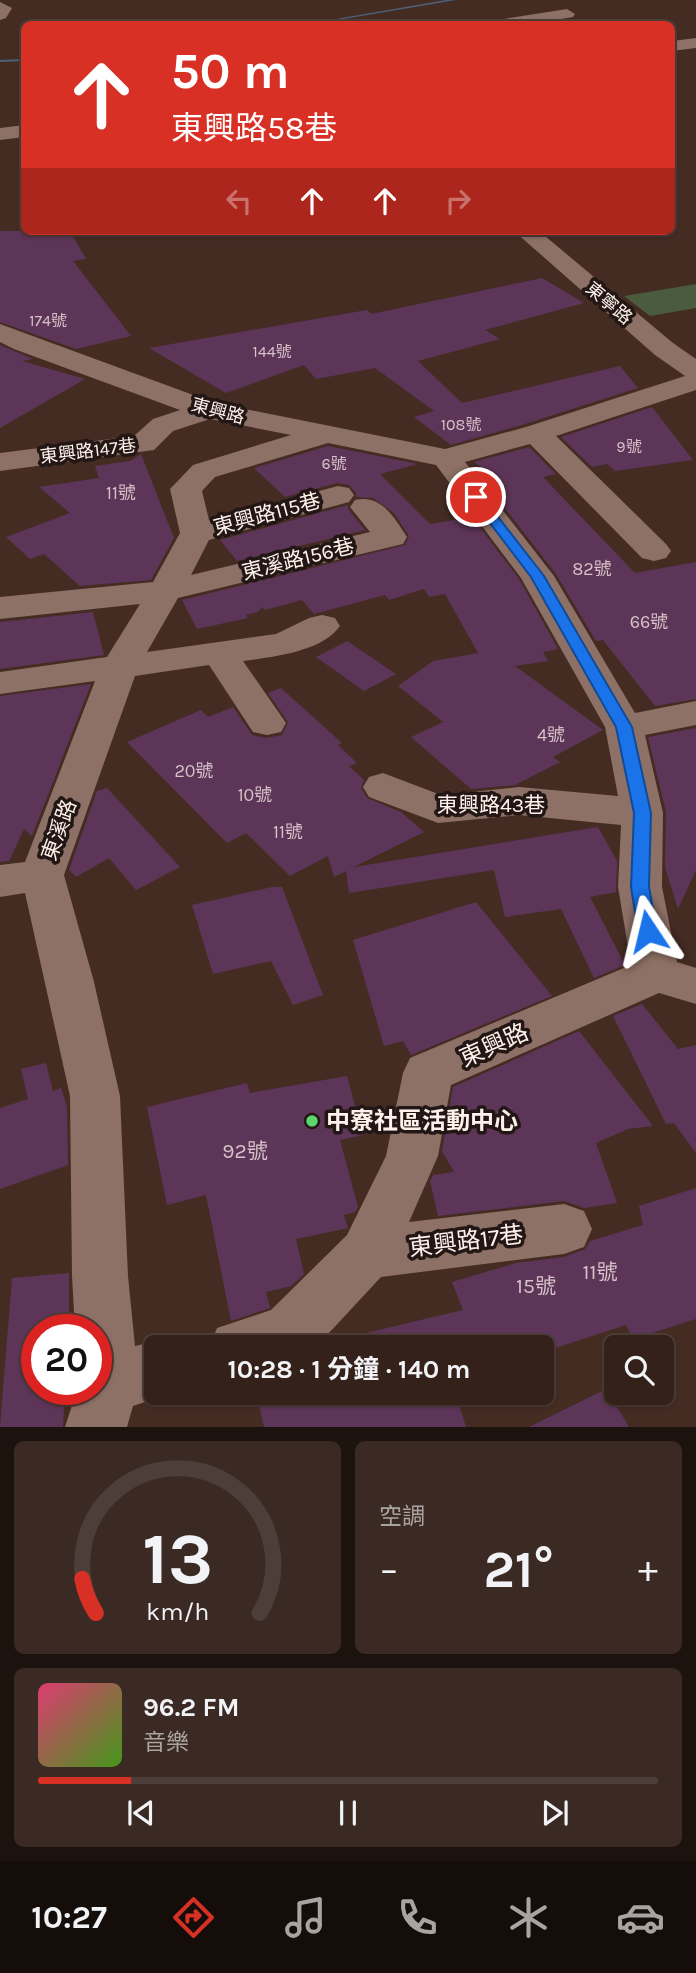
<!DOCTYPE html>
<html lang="zh-TW">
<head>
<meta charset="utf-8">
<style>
	:root { --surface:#33211a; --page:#3b2923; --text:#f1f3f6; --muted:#a9a3a2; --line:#4e3e39; --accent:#d93025 }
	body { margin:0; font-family:Karla,"Noto Sans TC",sans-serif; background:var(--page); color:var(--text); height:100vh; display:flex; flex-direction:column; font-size:26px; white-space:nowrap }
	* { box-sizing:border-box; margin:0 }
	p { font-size:23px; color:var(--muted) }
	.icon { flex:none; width:38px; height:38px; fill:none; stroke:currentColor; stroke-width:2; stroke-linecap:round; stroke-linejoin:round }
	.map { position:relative; height:1427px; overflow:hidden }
	.side { display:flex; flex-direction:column; gap:14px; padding:14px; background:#1c120e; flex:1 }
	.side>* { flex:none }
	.banner { position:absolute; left:21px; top:21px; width:654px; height:214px; border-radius:10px; box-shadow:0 2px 5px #0004,0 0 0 2px var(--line); background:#d93025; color:#fff; overflow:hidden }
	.buttons { position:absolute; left:604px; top:1335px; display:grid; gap:14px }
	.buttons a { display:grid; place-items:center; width:70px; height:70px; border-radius:10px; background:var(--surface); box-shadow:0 2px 5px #0004,0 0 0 2px var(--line); font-size:35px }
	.speed { position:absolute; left:21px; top:1314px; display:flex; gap:14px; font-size:35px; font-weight:700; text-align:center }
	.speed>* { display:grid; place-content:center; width:91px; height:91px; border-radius:50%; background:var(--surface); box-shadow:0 2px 5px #0004,0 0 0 2px var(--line); line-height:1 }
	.speed .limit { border:10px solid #d22; background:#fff; color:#111 }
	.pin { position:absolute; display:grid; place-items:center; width:60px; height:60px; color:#fff; margin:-30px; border:4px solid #fff; border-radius:50%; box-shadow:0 2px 7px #0007 }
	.me { position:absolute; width:77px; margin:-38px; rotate:350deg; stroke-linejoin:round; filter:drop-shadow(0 0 5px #0008) }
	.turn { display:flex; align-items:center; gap:24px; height:147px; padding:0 35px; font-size:32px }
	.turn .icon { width:91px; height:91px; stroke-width:2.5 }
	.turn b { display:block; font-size:49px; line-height:60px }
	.lanes { display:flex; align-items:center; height:66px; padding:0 35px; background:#0003; justify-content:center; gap:35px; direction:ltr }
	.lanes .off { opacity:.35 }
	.big { font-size:52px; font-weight:700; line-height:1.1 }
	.side .widget { flex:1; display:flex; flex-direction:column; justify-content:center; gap:10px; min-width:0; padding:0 24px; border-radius:10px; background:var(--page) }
	.side .dial { align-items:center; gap:0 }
	.dial svg { height:182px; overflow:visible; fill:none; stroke:var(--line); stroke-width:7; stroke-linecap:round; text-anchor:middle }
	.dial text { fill:var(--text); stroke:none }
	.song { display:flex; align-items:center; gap:21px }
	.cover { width:84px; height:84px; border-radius:10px; background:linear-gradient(135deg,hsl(340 70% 55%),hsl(100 70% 35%)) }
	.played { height:7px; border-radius:4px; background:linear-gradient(90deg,var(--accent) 15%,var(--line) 15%) }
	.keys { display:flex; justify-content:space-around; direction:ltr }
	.heat { display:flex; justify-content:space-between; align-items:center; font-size:38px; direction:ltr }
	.side .tiles { flex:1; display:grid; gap:14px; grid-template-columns:1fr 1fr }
	.widget:last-child { grid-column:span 2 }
	.trip { position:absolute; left:144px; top:1335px; width:410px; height:70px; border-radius:10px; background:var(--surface); box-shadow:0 2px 5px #0004,0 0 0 2px var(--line); font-weight:700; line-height:70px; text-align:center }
	.dock { display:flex; height:112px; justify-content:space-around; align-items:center; background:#140d0a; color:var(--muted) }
	.dock .icon { width:49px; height:49px }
	.dock .current { color:var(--accent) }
	.dock b { font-size:32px; color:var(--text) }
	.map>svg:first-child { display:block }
</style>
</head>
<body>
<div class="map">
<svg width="696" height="1427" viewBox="0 0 696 1427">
	<rect width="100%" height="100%" fill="#442c23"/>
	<path fill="#4b5b3e" d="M 696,284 L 696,308 L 650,316 L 624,296 Z"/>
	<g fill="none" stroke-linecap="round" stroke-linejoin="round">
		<g fill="#4e6078" fill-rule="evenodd">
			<path d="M 446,0 L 456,0 L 314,24 L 307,24 Z"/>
			<path d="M 24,59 L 24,61 L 0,62 L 0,60 Z"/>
		</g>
	</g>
	<g fill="#5d3558">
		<path d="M 0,231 L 70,231 L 86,259 L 73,261 L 131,336 L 76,349 L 0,322 Z"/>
		<path d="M 542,278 L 584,303 L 485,330 L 500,339 L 418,361 L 462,403 L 620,366 L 638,388 L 525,424 L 451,445 L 414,417 L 434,411 L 375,368 L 316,379 L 304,365 L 226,393 L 149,348 L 367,310 L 371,314 Z"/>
		<path d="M 0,345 L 33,359 L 22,361 L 85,379 L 0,428 Z"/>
		<path d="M 652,407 L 693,460 L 615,471 L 607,464 L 592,467 L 561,437 Z"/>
		<path d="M 328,446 L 418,464 L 380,474 L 430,524 L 472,517 L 519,579 L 558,649 L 543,652 L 548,661 L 515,666 L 603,730 L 553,757 L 560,762 L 515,785 L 471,789 L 411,737 L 443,722 L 398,686 L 433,661 L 478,653 L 445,594 L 429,597 L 424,589 L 389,600 L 385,595 L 314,614 L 302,600 L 265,610 L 262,607 L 258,612 L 246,615 L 248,618 L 197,629 L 182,600 L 405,545 L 409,536 L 394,513 L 373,498 L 356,497 L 356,493 L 349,485 L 337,483 L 285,497 L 254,468 Z"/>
		<path d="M 529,447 L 556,474 L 543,477 L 635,573 L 696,562 L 696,699 L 655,706 L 603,640 L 596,641 L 556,574 L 475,470 L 490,474 L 474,462 Z"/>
		<path d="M 141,454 L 174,538 L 151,580 L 80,586 L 44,554 L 30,559 L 6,537 L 70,513 L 39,487 L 99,478 L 95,466 L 130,461 Z"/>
		<path d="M 348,505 L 348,509 L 365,530 L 237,561 L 220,540 Z"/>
		<path d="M 93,612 L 104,655 L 0,669 L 0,622 Z"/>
		<path d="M 347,641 L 396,674 L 364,691 L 316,657 Z"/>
		<path d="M 91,684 L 32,836 L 24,829 L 9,861 L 0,862 L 0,696 Z"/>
		<path d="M 281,688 L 342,743 L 338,745 L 357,763 L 349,766 L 364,780 L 361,788 L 367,798 L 401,812 L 424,832 L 354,867 L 598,827 L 617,861 L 616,892 L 590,897 L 625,965 L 594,978 L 561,909 L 505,917 L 494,870 L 349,893 L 346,871 L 334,877 L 328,856 L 290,876 L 246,833 L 227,843 L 127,742 L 201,710 L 208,717 L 233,707 L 252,735 L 266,738 L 282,735 L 288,722 L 268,693 Z"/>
		<path d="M 696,728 L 696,870 L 678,909 L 665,867 L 666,812 L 648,737 Z"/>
		<path d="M 107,788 L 180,867 L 136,890 L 109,858 L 76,877 L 69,870 L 97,791 Z"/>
		<path d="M 272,887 L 282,887 L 323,995 L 293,1005 L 271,961 L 213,974 L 192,905 Z"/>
		<path d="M 476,902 L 552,996 L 411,1055 L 403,1041 L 384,1046 L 353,940 Z"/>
		<path d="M 642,1004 L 678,1049 L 696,1045 L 696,1153 L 674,1123 L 666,1124 L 613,1016 Z"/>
		<path d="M 579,1031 L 653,1126 L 628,1129 L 596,1143 L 617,1203 L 584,1208 L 564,1201 L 438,1216 L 430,1181 L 433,1175 L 454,1172 L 442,1151 L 453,1087 Z"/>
		<path d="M 46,1063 L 53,1091 L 61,1088 L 67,1107 L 68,1165 L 0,1189 L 0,1108 L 28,1099 L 21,1069 Z"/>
		<path d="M 347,1076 L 363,1135 L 340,1140 L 358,1207 L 355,1212 L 344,1215 L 348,1228 L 296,1239 L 304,1274 L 291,1286 L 266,1292 L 270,1308 L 231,1321 L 206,1195 L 167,1205 L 147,1107 L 247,1083 L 250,1093 Z"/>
		<path d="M 696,1188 L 696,1319 L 633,1339 L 626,1325 L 555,1348 L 333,1348 L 332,1341 L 463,1310 L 452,1282 L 516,1263 L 564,1257 L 585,1249 L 590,1241 L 643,1225 L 639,1206 Z"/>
		<path d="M 69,1273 L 69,1330 L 37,1330 L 37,1390 L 65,1390 L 63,1427 L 0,1427 L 12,1278 Z"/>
		<path d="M 606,1389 L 629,1427 L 529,1427 Z"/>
		<path d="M 256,1393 L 455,1393 L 466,1427 L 264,1427 Z"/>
	</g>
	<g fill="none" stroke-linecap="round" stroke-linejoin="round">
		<g fill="#8d7066" fill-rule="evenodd">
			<path d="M 0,2 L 12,8 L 6,18 L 0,20 Z"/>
			<path d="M 567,9 L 575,14 L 573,17 L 531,24 L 496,24 L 504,19 Z"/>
			<path d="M 696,38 L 696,48 L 672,51 L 672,41 Z"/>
			<path d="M 24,125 L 24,137 L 0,140 L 0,128 Z"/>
			<path d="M 514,231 L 539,231 L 673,343 L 696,359 L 696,390 L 556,436 L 666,544 L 671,551 L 666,558 L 654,561 L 642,558 L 530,444 L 465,462 L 554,576 L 635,713 L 696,701 L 696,725 L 645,735 L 663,813 L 662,887 L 677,962 L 696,968 L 696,1004 L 659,993 L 451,1085 L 438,1156 L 409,1222 L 564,1204 L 584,1211 L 592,1229 L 584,1247 L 564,1254 L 381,1277 L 315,1348 L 209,1348 L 217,1328 L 271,1310 L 347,1235 L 386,1156 L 403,1073 L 410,1058 L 631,965 L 618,887 L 621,825 L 519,815 L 438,823 L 369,797 L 363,787 L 369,777 L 383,773 L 441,795 L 519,787 L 618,796 L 605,727 L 521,578 L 436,465 L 328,443 L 215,477 L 202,491 L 209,520 L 338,486 L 349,488 L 354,495 L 349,502 L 209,540 L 191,575 L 370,532 L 350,507 L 355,500 C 381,494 394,517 407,537 L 403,544 L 178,598 L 147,652 L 276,634 L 309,618 L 322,615 L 335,618 L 340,626 C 322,652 272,657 243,661 L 286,723 L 281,732 L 267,735 L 253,732 L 209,665 L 135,676 L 64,875 L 94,982 L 120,1096 L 128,1276 L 135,1346 L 156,1341 L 173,1348 L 156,1348 L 156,1393 L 172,1393 L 133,1406 L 127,1427 L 65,1427 L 77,1390 L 96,1390 L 96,1330 L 75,1330 L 72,1276 L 70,1096 L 25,893 L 0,897 L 0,865 L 25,862 L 95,681 L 0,694 L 0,672 L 107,657 L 140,604 L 0,619 L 0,597 L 153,582 L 180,533 L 170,489 L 193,465 L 291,435 L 210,419 L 173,431 L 154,450 L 0,471 L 0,453 L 134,436 L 153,419 L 180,410 L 14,349 L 0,342 L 0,324 L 215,403 L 445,449 L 526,427 L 685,376 L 655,355 Z"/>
		</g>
	</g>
	<path fill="#1a73e8" stroke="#114b97" stroke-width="2" d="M 476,493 L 481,495 L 544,576 L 632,727 L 651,813 L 649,887 L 657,931 L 654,936 L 641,936 L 638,931 L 631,887 L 634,813 L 616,727 L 531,577 L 470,497 Z"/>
	<circle fill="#5cd56d" stroke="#221714" stroke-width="2.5" cx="312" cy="1121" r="7"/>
	<g text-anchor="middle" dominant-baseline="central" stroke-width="7" stroke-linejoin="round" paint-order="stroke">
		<g font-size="16" fill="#d6c2c7">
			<text x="48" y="320">174號</text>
			<text x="272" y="351">144號</text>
			<text x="461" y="424">108號</text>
			<text x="629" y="446">9號</text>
			<text x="334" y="463">6號</text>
		</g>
		<g font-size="18" fill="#fef1ec" stroke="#221714">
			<text transform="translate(609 303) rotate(40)">東寧路</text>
			<text transform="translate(218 411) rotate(15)">東興路</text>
			<text transform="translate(88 451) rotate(-7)">東興路147巷</text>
		</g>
		<g font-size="18" fill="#d6c2c7">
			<text x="121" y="493">11號</text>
			<text x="592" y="569">82號</text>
			<text x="649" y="622">66號</text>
			<text x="551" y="735">4號</text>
			<text x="194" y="771">20號</text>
			<text x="255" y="795">10號</text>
			<text x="288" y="832">11號</text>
		</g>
		<g font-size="21" fill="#fef1ec" stroke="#221714">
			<text transform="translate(267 514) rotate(-15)">東興路115巷</text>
			<text transform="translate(298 559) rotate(-14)">東溪路156巷</text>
			<text x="491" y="805">東興路43巷</text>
			<text transform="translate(59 830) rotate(-70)">東溪路</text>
		</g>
		<g font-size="21" fill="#d6c2c7">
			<text x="245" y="1151">92號</text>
			<text x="600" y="1272">11號</text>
			<text x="536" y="1286">15號</text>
		</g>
		<g font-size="24" fill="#fef1ec" stroke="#221714">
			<text transform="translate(494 1045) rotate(-24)">東興路</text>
			<text transform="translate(466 1241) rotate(-7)">東興路17巷</text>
		</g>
		<g font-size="24" font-weight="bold" fill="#fef1ec" stroke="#221714" text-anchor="start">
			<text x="326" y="1121">中寮社區活動中心</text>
		</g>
	</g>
</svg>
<div class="buttons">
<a><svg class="icon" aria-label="search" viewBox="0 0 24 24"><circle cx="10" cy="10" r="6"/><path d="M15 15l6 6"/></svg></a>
</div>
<div class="speed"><div class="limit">20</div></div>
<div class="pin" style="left:476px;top:497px;background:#d93025"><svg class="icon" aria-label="arrive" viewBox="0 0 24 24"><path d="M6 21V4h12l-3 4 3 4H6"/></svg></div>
<svg class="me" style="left:648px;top:931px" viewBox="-20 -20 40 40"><path d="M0-17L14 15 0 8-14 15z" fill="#1a73e8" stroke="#fff" stroke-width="4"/></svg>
<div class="trip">10:28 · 1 分鐘 · 140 m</div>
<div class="banner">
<div class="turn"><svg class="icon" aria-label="ahead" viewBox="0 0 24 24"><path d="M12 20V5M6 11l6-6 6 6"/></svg><div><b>50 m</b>東興路58巷</div></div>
<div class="lanes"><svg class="icon off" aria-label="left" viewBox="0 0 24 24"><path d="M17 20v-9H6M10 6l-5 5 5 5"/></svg><svg class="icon" aria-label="ahead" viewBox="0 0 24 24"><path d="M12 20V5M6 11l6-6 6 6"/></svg><svg class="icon" aria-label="ahead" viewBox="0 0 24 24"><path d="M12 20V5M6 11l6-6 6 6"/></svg><svg class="icon off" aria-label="right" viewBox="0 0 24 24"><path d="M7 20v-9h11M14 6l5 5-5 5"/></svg></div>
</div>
</div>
<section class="side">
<div class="tiles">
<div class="widget dial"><svg viewBox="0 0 100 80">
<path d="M14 69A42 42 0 1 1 86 69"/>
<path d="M14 69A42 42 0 0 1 8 54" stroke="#d93025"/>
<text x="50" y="56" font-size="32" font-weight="700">13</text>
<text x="50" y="72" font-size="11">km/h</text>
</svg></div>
<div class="widget"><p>空調</p>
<div class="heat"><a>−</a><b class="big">21°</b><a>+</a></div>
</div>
<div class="widget">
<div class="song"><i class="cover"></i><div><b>96.2 FM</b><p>音樂</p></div></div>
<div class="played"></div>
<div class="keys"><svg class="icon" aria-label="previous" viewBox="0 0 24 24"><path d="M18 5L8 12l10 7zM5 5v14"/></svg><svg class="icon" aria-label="pause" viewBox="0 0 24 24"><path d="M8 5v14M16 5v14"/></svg><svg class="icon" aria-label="next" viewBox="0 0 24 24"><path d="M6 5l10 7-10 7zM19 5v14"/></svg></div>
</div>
</div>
</section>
<nav class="dock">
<b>10:27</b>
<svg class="icon current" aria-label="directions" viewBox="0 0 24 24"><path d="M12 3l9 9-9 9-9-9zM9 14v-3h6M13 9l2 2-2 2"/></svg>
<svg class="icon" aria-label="music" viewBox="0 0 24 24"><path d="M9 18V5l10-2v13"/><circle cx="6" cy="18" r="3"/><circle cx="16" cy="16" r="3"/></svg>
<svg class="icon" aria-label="phone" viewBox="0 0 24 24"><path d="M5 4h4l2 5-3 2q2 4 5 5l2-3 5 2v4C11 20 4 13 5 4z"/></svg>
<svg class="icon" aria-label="climate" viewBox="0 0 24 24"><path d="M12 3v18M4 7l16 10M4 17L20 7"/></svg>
<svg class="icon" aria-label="car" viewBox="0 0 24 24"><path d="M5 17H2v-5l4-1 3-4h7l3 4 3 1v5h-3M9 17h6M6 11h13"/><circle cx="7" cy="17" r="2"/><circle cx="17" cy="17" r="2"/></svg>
</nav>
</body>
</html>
